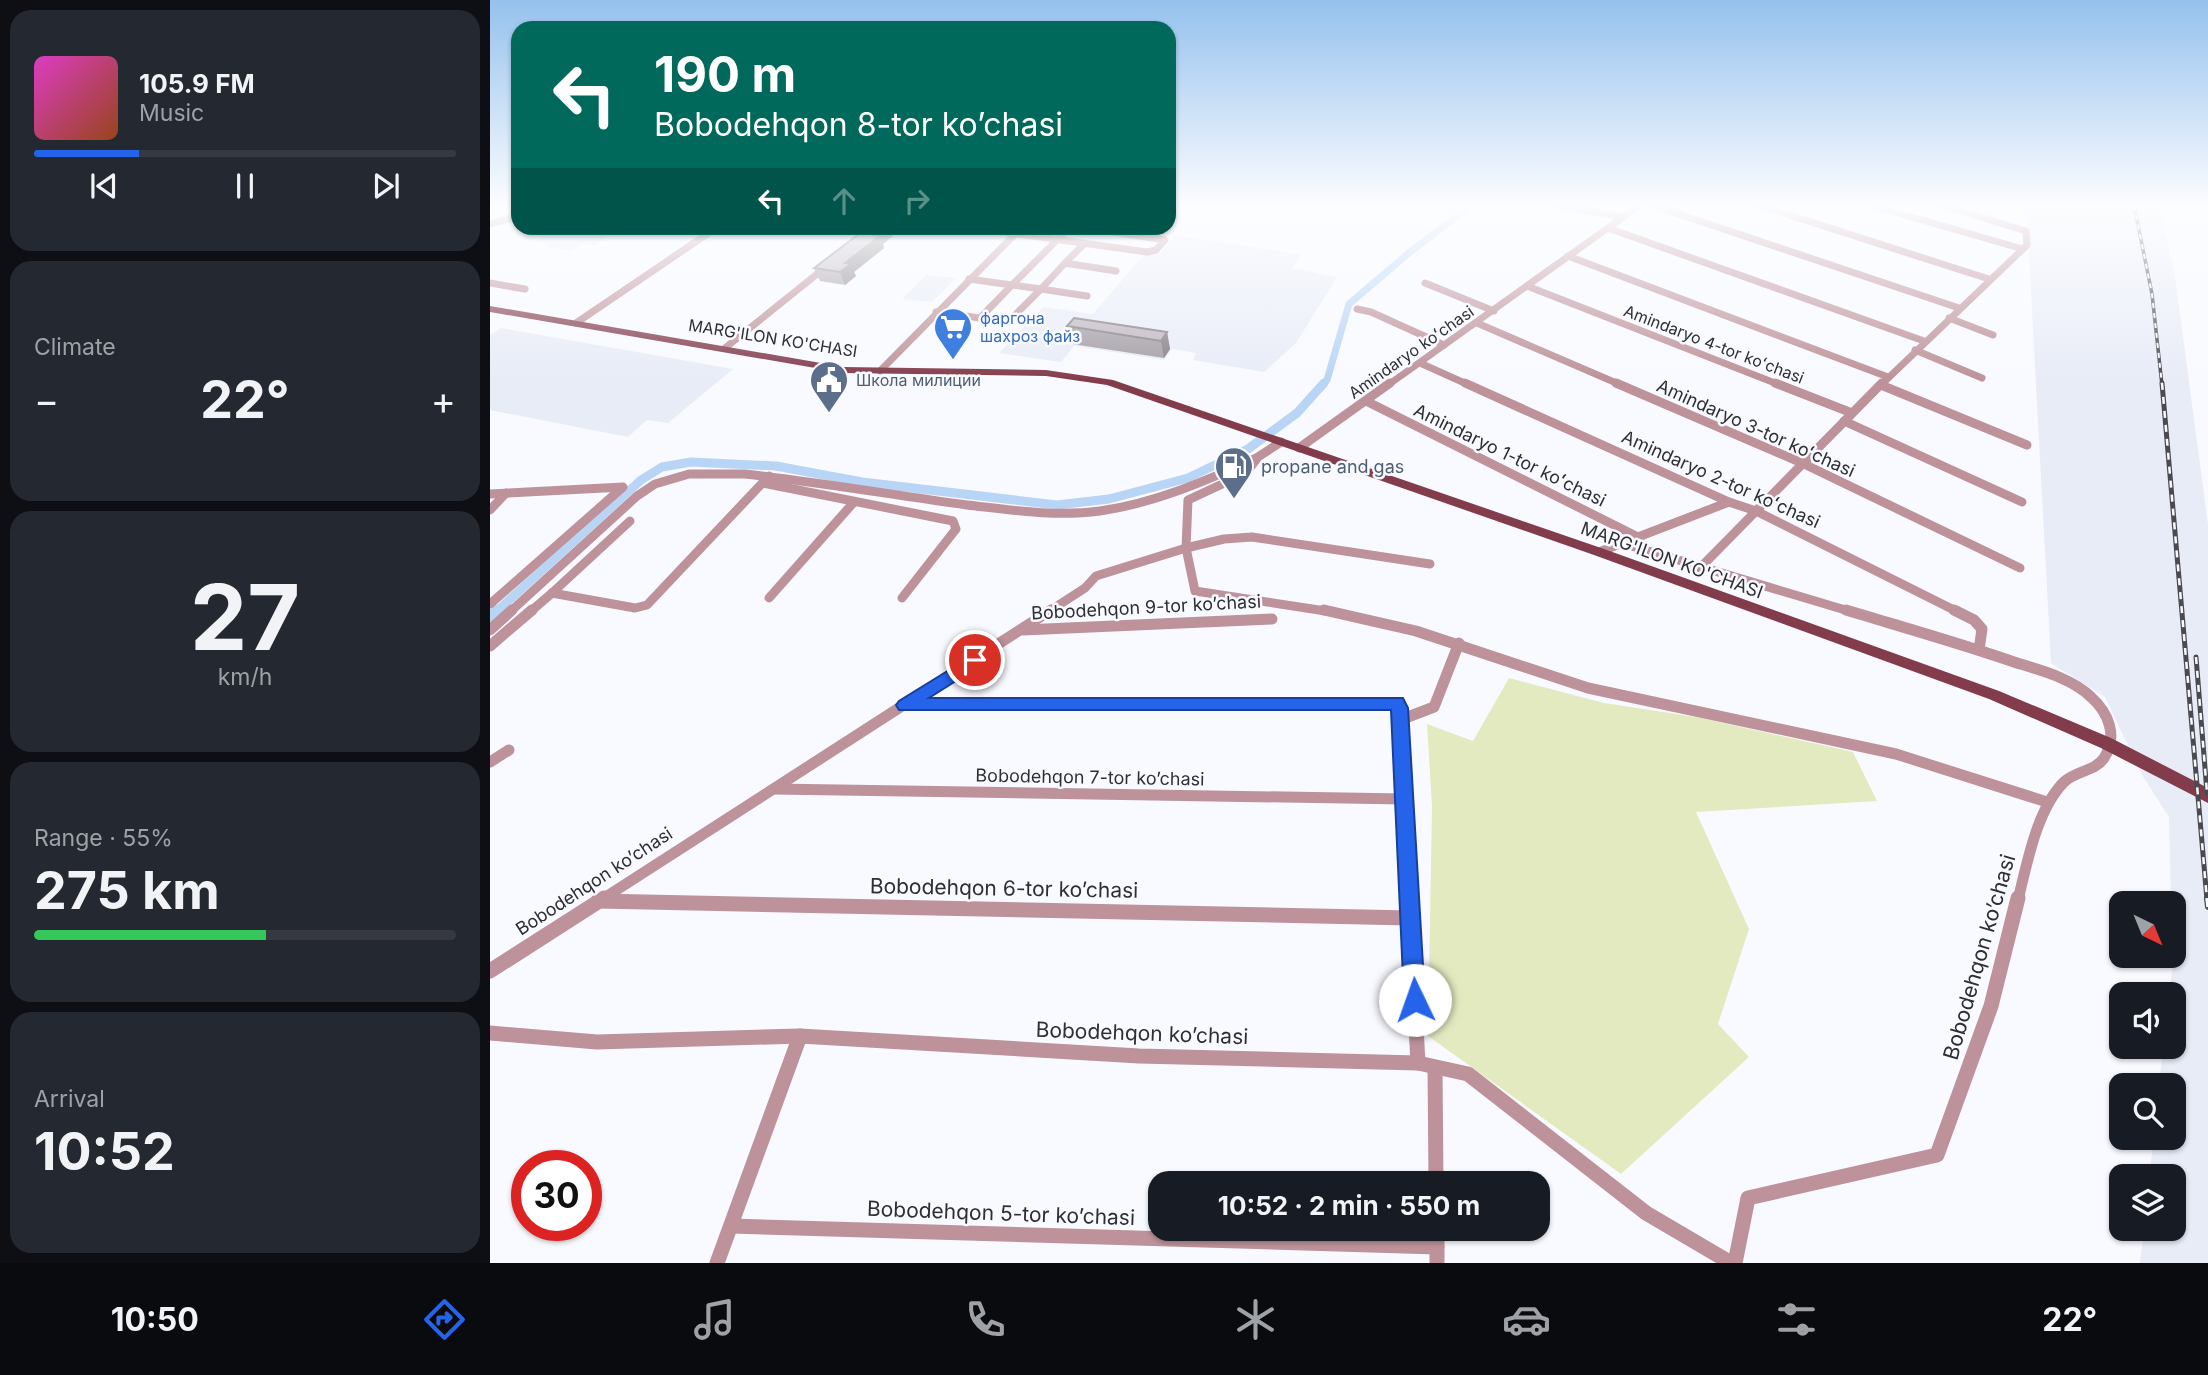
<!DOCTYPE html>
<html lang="en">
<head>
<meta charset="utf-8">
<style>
	:root { --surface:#171b24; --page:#242831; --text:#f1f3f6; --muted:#9ea1a6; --line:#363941; --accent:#2563eb }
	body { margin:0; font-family:Inter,sans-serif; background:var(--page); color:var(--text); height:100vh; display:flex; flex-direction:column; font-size:26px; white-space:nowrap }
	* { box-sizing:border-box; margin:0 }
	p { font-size:23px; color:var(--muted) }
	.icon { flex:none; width:38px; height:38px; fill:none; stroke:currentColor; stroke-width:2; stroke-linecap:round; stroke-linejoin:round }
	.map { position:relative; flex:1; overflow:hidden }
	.side { display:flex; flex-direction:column; gap:10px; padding:10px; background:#0d0f14; width:490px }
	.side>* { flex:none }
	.guide { position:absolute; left:21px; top:21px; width:665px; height:214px; border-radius:21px; box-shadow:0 2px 5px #0004; background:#00695c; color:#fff; overflow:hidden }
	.needle { width:46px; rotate:137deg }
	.controls { position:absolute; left:1619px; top:891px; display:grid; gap:14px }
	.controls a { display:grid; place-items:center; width:77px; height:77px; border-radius:14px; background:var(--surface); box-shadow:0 2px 5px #0004; font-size:35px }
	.speed { position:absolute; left:21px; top:1150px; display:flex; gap:14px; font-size:35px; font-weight:700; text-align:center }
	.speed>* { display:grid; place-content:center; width:91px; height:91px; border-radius:50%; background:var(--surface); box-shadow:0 2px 5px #0004; line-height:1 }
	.speed .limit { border:10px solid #d22; background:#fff; color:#111 }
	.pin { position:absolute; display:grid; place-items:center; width:60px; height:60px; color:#fff; margin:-30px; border:4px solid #fff; border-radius:50%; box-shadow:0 2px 7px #0007 }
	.me { position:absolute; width:77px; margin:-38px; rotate:357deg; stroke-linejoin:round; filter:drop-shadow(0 0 5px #0008) }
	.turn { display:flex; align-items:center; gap:24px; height:147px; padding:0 28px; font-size:32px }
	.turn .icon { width:91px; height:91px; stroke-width:2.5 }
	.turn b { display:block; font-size:49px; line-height:60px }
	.lanes { display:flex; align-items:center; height:66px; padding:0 28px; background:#0003; justify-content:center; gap:35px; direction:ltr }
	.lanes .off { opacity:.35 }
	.big { font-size:52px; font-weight:700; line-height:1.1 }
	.side .tile { flex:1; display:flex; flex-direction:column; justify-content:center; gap:10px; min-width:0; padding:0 24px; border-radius:21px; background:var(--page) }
	.side .dial { align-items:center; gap:0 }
	.dial b { font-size:91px; line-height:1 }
	.song { display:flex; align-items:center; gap:21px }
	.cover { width:84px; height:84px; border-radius:10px; background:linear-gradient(135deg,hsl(310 70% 55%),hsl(20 70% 35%)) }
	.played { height:7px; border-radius:4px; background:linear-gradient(90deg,var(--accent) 25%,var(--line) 25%) }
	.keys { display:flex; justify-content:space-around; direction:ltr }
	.heat { display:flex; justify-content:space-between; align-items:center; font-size:38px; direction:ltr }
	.charge { height:10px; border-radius:5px; background:linear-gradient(90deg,#34c759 55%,var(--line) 0) }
	.trip { position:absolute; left:658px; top:1171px; width:402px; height:70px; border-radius:21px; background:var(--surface); box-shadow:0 2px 5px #0004; font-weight:700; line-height:70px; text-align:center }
	.tab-bar { display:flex; height:112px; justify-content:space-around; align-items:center; background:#090b0e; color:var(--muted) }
	.tab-bar .icon { width:49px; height:49px }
	.tab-bar .selected { color:var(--accent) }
	.tab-bar b { font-size:32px; color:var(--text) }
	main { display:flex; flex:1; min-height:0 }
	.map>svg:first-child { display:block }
</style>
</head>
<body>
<main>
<section class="side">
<div class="tile">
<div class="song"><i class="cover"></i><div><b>105.9 FM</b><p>Music</p></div></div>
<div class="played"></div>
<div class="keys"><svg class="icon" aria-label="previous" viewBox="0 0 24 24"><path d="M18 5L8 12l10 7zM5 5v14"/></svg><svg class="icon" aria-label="pause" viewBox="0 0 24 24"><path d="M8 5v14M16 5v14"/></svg><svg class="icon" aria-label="next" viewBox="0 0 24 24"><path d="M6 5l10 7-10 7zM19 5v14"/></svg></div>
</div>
<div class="tile"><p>Climate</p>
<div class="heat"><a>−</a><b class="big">22°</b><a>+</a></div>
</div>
<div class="tile dial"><b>27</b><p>km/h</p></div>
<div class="tile"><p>Range · 55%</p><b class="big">275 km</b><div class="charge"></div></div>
<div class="tile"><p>Arrival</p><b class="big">10:52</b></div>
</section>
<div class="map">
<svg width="1718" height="1263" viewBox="0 0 1718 1263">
	<rect width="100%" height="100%" fill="#f9faff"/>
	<g fill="#e8ecf7">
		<path d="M 1538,205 L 1670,205 L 1685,276 L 1718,525 L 1718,1263 L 1650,1263 L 1654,1229 L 1684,1228 L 1684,1176 L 1659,1176 L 1664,1138 L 1684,1138 L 1684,1085 L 1669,1085 L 1673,1047 L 1684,1046 L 1684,994 L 1679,994 L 1684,956 L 1684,903 L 1681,903 L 1679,817 L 1652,775 L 1615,697 L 1561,663 L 1537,218 Z"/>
		<path d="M 64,228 L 131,228 L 105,246 L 92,244 L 82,251 L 58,247 L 47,233 Z"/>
		<path d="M 686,235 L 811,255 L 802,268 L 847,277 L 806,343 L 774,372 L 703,360 L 706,353 L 682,349 L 674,360 L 584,346 L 571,362 L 509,353 L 553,307 L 603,314 L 657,251 L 671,252 Z"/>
		<path d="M 436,275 L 466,278 L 442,302 L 412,299 Z"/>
		<path d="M 11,328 L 243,369 L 178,423 L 157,420 L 138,437 L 0,410 L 0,335 Z"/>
	</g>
	<path fill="#e4eac0" d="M 1019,678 L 1114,703 L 1206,717 L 1363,752 L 1387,801 L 1206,812 L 1259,929 L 1228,1024 L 1259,1057 L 1131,1174 L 938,1036 L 942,806 L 937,724 L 983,741 Z"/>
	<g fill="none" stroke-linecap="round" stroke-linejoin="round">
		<path stroke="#b8d5f5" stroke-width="7" d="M 833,385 L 837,380 L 859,304 L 920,252 L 982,205"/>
		<path stroke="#b8d5f5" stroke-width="9" d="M 6,612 L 151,480 L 172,467 L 201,462 L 286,466 L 372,482 L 567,505 L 619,499 L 698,478 L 758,449 L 807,413 L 834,383"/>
		<path stroke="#b8d5f5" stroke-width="11" d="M 0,617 L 7,610"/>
		<g stroke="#bd929a" stroke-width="7">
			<path d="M 1067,205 L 1133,217"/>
			<path d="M 1162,205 L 1469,308"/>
			<path d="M 1268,205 L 1499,279"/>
			<path d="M 1380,205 L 1533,249"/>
			<path d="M 0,224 L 28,216"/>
			<path d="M 485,228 L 657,252 L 666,250 L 675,240 L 597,228"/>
			<path d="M 579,228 L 522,285 L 551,289 L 575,263 L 626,271"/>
			<path d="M 1118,228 L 1434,341"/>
			<path d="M 1078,256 L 1398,377"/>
			<path d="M 575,263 L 595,243"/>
			<path d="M 479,279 L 522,285 L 490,318 L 518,322 L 551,289 L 597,296"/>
			<path d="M 0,283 L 35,289"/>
			<path d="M 935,283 L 1004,311"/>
			<path d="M 1037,286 L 1290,385"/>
			<path d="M 867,309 L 881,312 L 954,345"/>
			<path d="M 446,312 L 490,318"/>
			<path d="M 1459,318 L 1503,335"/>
			<path d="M 86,323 L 226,228"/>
			<path d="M 987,323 L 1131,385"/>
			<path d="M 235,348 L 337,266"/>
			<path d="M 1425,350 L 1492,378"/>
			<path d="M 930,363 L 979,385"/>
			<path d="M 390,371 L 530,229"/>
			<path d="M 898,385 L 1150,205"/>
			<path d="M 1391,385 L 1537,245 L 1536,231 L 1451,205"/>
		</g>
		<g stroke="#bd929a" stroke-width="9">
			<path d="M 975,383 L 1239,502 L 1266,511 L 1468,612"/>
			<path d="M 1126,383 L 1312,463 L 1530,568"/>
			<path d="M 1285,383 L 1362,413"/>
			<path d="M 1391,385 L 1537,445"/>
			<path d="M 876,401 L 1150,538"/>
			<path d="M 1354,421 L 1532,502"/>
			<path d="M 791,442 L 768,457 L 756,473 L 698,500 L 696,548 L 705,591 L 842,612"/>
			<path d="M 809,448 L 900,383"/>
			<path d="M 273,483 L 463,521 L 466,529 L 412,598"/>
			<path d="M 0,494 L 133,487 L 0,604"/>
			<path d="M 0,510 L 16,493"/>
			<path d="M 1135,544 L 1362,612"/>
			<path d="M 1109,552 L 1239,502"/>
			<path d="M 1210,568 L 1392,383"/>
			<path d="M 62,593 L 140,521"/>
			<path d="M 279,598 L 364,502"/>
			<path d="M 20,612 L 147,496 L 165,484 L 199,474 L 255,474 C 329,482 403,495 477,505 C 521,510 565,517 610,511 C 665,503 716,481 766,458"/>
			<path d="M 40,612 L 62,593 L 145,608 L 157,605 L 279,476"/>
			<path d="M 558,612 L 595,588 L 606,576 L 696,548 L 734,539 L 762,537 L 940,564"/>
		</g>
		<g stroke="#bd929a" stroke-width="11">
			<path d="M 834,610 L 926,631 L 1098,688 L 1406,754 L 1557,802"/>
			<path d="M 1356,610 C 1412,627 1469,643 1524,662 C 1549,670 1582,678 1601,697 C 1619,713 1628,737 1614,758 C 1606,771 1585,771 1574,782 C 1547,809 1537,863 1528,900"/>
			<path d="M 1464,610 L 1484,620 L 1492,629 L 1489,650"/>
			<path d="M 0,630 L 22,610"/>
			<path d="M 533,630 L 782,619"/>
			<path d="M 0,646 L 42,610"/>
			<path d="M 417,705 L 907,703 L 919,900"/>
			<path d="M 910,720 L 944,707 L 969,643"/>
			<path d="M 0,762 L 19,750"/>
			<path d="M 284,789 L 914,799"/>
			<path d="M 111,900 L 561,610"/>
		</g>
		<g stroke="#bd929a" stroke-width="15">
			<path d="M 919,898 L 928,1063"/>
			<path d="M 108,901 L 920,918"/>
			<path d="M 0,971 L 114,898"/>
			<path d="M 0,1033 L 107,1042 L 310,1036 L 649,1056 L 928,1063 L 978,1074 L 1156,1213 L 1241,1263"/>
			<path d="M 945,1068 L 946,1183"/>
			<path d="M 241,1226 L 947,1247"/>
			<path d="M 947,1228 L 947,1263"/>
			<path d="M 227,1263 L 310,1036"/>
			<path d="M 1245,1263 L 1258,1198 L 1447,1155 L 1501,1006 L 1528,898"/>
		</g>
		<path fill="#823c4c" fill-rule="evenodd" d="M 0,306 L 354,367 L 556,370 L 623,380 L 1114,549 L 1509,691 L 1621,738 L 1718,788 L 1718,803 L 1611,748 L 1499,699 L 1104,555 L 617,385 L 556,376 L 354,373 L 0,312 Z"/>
		<defs>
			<path id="rail-far2" d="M 1644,205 L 1662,294 L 1672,385"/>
			<g id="rail-far1">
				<path d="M 1672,383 L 1717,900"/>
				<path d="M 1706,657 L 1717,793"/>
			</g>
			<path id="rail" d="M 1717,898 L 1718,907"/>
		</defs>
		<use href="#rail-far2" stroke="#4a4b50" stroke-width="3.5"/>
		<use href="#rail-far1" stroke="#4a4b50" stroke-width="5"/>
		<use href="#rail" stroke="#4a4b50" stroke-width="6"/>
		<use href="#rail-far2" stroke="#f9faff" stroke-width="2" stroke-dasharray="5" stroke-linecap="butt"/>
		<use href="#rail-far1" stroke="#f9faff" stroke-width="2.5" stroke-dasharray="7" stroke-linecap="butt"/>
		<use href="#rail" stroke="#f9faff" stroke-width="3.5" stroke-dasharray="11" stroke-linecap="butt"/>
	</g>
	<g fill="#a39da5">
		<path d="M 377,228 L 402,228 L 404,235 L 393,244 L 394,248 L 364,272 L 366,276 L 355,285 L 330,281 L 324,268 Z"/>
		<path d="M 577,326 L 677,332 L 680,349 L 674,358 L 582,344 Z"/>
	</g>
	<g fill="#857f86">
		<path d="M 34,228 L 48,228 L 50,231 L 38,234 Z"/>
		<path d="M 393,228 L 402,228 L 404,235 L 393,244 L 394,248 L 364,272 L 366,276 L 355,285 L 350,272 L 355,263 L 384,235 Z"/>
		<path d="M 677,332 L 680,349 L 674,358 L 671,341 Z"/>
	</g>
	<g fill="#beb6c0" stroke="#857f86" stroke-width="2">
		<path d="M 28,208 L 28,219 L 22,210 Z"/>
		<path d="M 377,228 L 393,228 L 384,235 L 390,236 L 355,263 L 361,264 L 350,272 L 324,268 Z"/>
		<path d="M 584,318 L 677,332 L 671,341 L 577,326 Z"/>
	</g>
	<linearGradient id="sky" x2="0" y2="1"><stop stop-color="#95c1ed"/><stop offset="0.54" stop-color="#fcfdff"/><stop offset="1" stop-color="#fcfdff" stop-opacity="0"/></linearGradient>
	<rect width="1718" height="381" fill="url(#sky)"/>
	<path fill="#2563eb" stroke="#184099" stroke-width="2" d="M 485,654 L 491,656 L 493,660 L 491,665 L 439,698 L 913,698 L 918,708 L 935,1000 L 932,1007 L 925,1010 L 917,1007 L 914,1000 L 901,710 L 409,710 L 406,705 L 409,701 Z"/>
	<defs>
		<symbol id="supermarket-pin" viewBox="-11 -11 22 30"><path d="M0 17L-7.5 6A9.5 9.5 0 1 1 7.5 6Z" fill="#3f7fe0" stroke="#f9faff"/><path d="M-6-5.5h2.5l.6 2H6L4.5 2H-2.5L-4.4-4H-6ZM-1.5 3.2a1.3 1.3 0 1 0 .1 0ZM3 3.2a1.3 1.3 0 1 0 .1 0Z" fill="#fff"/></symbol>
		<symbol id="civic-pin" viewBox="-11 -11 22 30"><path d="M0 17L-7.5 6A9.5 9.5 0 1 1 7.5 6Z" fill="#5c6f8a" stroke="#f9faff"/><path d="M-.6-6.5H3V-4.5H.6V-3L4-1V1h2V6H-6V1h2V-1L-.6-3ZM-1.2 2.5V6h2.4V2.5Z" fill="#fff"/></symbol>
		<symbol id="fuel-pin" viewBox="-11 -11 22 30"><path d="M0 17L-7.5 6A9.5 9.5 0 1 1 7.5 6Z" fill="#5c6f8a" stroke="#f9faff"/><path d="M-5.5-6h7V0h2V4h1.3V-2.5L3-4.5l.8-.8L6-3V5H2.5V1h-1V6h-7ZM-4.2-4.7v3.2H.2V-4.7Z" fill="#fff"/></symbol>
	</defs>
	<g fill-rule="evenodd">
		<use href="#supermarket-pin" x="441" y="305" width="44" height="60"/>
		<use href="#civic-pin" x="317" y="358" width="44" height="60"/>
		<use href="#fuel-pin" x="722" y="444" width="44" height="60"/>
	</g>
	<g text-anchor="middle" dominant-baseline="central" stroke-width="5" stroke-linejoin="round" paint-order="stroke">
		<g font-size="16" fill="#366cbe" stroke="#f9faff" text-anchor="start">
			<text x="490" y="318">фаргона<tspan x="490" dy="18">шахроз файз</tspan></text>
		</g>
		<g font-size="16" fill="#2e2f34" stroke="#f9faff">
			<text transform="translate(283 338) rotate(9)">MARG'ILON KO'CHASI</text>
			<text transform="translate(1224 344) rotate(21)">Amindaryo 4-tor koʻchasi</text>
			<text transform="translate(921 352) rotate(-35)">Amindaryo koʻchasi</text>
		</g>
		<g font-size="16" fill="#4e5e75" stroke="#f9faff" text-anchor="start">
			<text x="366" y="380">Школа милиции</text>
		</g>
		<g font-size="18" fill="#2e2f34" stroke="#f9faff">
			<text transform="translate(1266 428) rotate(24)">Amindaryo 3-tor koʻchasi</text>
			<text transform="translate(1020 455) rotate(26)">Amindaryo 1-tor koʻchasi</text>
			<text transform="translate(1231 479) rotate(24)">Amindaryo 2-tor koʻchasi</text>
			<text transform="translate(1182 560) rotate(20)">MARG'ILON KO'CHASI</text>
			<text transform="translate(656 607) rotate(-3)">Bobodehqon 9-tor koʼchasi</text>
			<text transform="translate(600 777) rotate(1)">Bobodehqon 7-tor koʼchasi</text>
			<text transform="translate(104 881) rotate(-33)">Bobodehqon koʼchasi</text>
		</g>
		<g font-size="18" fill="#4e5e75" stroke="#f9faff" text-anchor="start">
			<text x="771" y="466">propane and gas</text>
		</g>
		<g font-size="21" fill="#2e2f34" stroke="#f9faff">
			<text transform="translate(514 888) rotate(1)">Bobodehqon 6-tor koʼchasi</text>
			<text transform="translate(1489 957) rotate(-74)">Bobodehqon koʼchasi</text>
			<text transform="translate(652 1033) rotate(2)">Bobodehqon koʼchasi</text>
			<text transform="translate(511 1213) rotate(2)">Bobodehqon 5-tor koʼchasi</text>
		</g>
	</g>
</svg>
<div class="controls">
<a><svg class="needle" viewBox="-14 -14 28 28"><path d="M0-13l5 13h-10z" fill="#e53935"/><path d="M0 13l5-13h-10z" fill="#9ea1a6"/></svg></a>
<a><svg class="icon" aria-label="sound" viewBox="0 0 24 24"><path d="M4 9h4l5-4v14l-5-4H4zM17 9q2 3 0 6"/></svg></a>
<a><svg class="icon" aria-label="search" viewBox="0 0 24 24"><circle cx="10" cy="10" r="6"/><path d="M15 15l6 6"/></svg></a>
<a><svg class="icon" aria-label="layers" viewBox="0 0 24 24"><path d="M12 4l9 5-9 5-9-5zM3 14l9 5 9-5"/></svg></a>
</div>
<div class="speed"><div class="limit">30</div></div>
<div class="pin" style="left:485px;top:660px;background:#d93025"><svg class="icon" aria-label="arrive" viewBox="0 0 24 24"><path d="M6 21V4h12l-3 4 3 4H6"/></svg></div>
<svg class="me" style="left:925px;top:1000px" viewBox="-20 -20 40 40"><circle r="19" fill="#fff"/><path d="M0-13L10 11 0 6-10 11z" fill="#2563eb"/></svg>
<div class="trip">10:52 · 2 min · 550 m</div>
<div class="guide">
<div class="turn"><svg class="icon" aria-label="left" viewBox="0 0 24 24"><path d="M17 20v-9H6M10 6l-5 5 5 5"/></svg><div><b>190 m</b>Bobodehqon 8-tor koʼchasi</div></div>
<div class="lanes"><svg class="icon" aria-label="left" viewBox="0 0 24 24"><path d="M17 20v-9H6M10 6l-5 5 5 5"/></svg><svg class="icon off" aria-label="ahead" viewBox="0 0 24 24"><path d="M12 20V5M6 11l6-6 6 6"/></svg><svg class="icon off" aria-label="right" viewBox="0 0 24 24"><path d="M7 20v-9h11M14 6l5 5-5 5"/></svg></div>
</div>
</div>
</main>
<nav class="tab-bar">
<b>10:50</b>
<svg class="icon selected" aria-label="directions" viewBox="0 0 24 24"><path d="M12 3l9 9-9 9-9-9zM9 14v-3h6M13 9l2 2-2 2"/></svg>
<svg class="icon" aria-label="music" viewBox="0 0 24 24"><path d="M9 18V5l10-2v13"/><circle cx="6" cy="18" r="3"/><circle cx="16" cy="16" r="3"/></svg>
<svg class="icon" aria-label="phone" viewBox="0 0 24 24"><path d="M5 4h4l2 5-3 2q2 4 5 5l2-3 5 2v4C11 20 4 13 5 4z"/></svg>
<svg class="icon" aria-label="climate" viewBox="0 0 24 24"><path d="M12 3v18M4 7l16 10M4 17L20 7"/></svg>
<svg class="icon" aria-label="car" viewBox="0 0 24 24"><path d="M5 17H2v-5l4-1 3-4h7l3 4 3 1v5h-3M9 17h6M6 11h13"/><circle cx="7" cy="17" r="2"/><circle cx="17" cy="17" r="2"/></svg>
<svg class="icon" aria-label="filters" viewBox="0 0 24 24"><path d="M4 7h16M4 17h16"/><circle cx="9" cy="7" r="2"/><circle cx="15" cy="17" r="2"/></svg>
<b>22°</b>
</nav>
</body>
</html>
